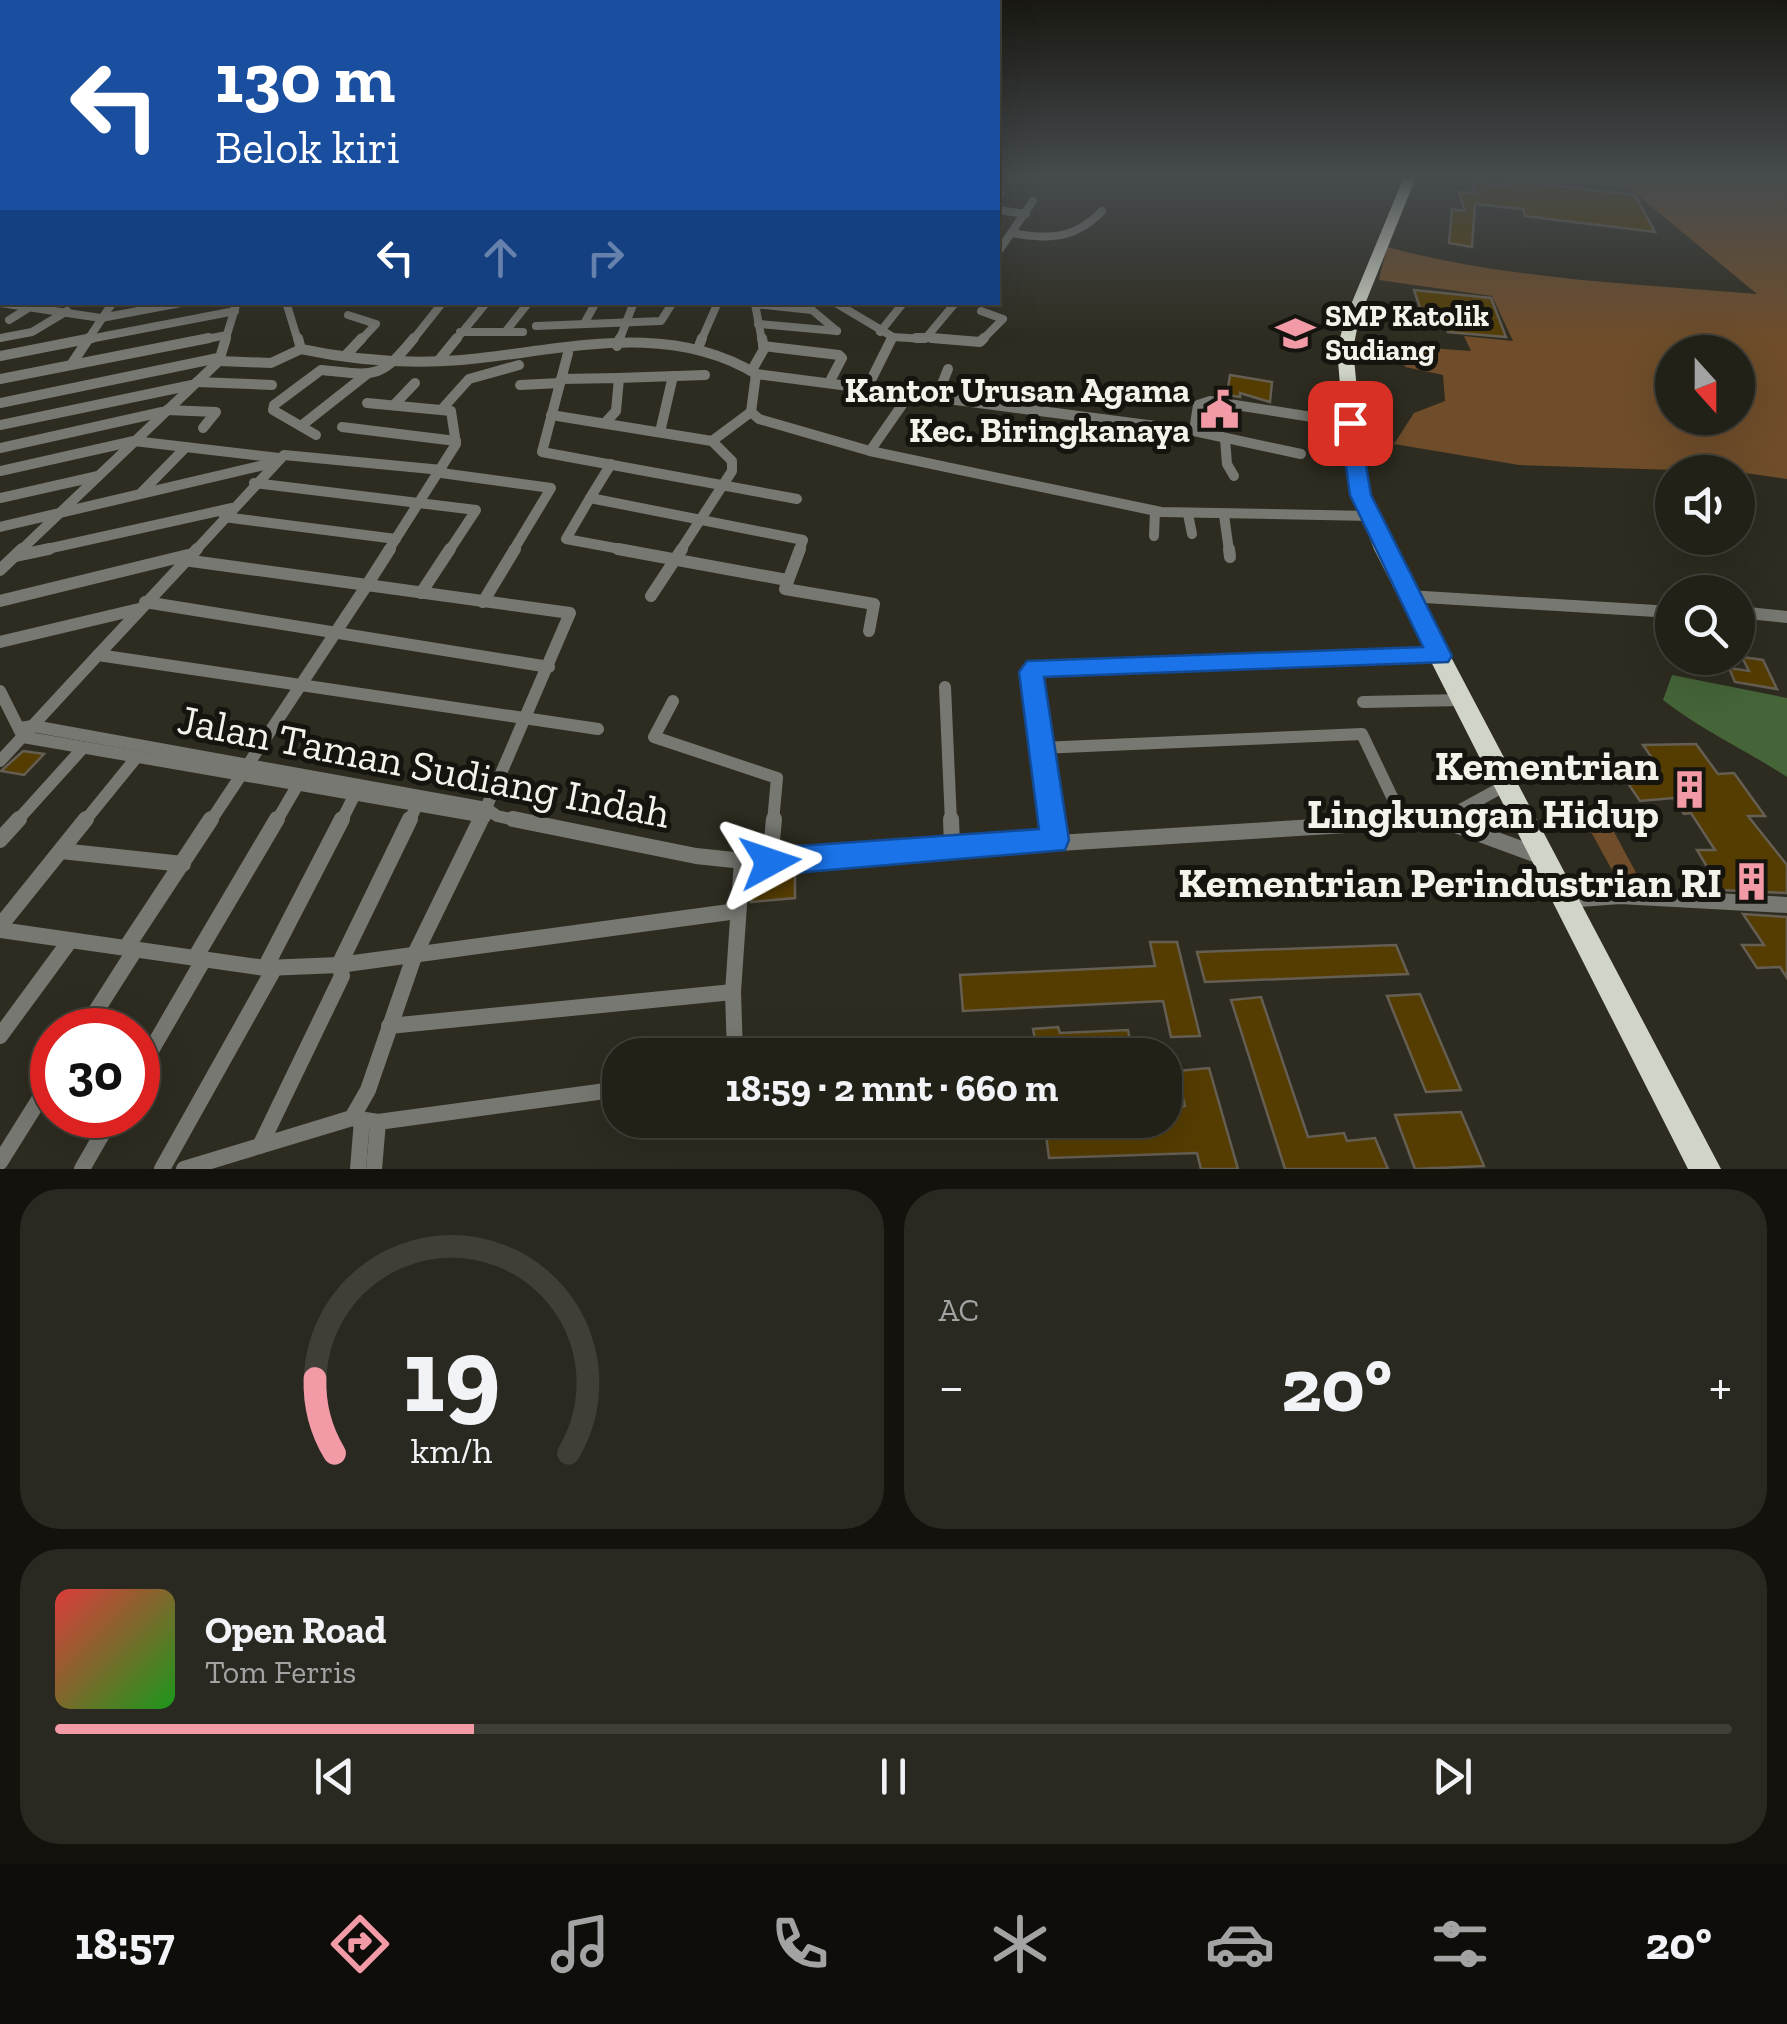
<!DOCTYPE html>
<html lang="id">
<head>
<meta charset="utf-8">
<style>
	:root { --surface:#222118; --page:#2a2921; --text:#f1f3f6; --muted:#a2a3a2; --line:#3f3e37; --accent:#f39aa7 }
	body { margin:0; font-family:"Zilla Slab",serif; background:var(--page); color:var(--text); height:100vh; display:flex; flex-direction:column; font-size:38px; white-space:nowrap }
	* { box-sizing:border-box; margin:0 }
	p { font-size:32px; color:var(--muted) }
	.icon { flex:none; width:55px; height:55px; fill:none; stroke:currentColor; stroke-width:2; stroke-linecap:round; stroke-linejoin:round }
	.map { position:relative; height:1169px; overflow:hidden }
	.details { display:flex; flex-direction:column; gap:20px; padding:20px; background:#13120d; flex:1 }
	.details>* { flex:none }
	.guide { position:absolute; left:0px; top:0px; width:1000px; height:305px; box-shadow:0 10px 40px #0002,0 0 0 2px var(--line); background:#1a4fa0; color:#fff; overflow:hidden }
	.needle { width:65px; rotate:159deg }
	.fabs { position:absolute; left:1655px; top:335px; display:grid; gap:20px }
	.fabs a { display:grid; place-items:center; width:100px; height:100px; border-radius:50%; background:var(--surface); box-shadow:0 10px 40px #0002,0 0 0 2px var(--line); font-size:50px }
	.speed { position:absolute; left:30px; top:1008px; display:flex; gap:20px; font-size:50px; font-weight:700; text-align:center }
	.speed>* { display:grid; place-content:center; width:130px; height:130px; border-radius:50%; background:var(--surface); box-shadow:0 10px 40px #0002,0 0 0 2px var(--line); line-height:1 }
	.speed .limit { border:15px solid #d22; background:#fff; color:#111 }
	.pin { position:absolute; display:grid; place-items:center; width:85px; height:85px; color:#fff; margin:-42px; border-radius:20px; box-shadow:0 5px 15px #0006 }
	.me { position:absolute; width:110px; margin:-55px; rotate:85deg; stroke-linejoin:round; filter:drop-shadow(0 0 8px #0008) }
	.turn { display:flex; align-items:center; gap:35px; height:210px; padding:0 50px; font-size:45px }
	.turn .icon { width:130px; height:130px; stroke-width:2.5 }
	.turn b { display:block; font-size:70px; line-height:85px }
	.lanes { display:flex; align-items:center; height:95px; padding:0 50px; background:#0003; justify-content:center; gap:50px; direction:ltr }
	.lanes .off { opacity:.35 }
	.big { font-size:75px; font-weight:700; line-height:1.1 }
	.details .widget { flex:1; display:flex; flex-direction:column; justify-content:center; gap:15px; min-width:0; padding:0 35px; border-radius:40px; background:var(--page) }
	.details .dial { align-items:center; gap:0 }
	.dial svg { height:260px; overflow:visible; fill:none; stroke:var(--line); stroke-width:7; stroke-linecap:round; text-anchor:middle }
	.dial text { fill:var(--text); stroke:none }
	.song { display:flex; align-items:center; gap:30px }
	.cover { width:120px; height:120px; border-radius:15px; background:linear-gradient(135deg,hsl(0 70% 55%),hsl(120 70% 35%)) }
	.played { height:10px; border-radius:5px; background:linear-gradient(90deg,var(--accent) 25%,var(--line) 25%) }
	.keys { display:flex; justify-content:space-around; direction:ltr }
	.heat { display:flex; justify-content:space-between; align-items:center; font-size:55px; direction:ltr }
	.details .tiles { flex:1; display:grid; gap:20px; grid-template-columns:1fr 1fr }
	.widget:last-child { grid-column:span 2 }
	.trip { position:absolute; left:602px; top:1038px; width:580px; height:100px; border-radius:40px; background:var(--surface); box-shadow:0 10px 40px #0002,0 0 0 2px var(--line); font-weight:700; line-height:100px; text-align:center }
	.tabs { display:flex; height:160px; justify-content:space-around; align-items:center; background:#0e0d0a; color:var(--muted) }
	.tabs .icon { width:70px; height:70px }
	.tabs .active { color:var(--accent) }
	.tabs b { font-size:45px; color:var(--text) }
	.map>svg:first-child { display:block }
</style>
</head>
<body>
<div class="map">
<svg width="1787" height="1169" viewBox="0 0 1787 1169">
	<rect width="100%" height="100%" fill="#2e2c20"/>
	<g fill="#6f4d2a" fill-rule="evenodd">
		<path d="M 1509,177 L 1787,177 L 1787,479 L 1738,472 L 1519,465 L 1394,444 L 1414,413 L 1445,401 L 1443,375 L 1405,367 L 1401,346 L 1471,351 L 1464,336 L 1513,341 L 1492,296 L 1379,280 L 1387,247 C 1506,279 1634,284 1757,294 L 1629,188 ZM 1672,352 L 1738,352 L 1738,418 L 1672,418 Z"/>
		<path d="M 1591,832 L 1614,832 L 1640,880 L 1617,879 Z"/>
	</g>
	<path fill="#456438" d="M 1672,675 L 1787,698 L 1787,777 C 1746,750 1701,730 1663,700 Z"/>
	<g fill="#553d02" stroke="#655e52" stroke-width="2.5">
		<path d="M 1509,180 L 1635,195 L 1655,232 L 1525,216 L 1523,209 L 1475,204 L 1472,247 L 1449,243 L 1452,209 L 1465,211 L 1459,192 L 1476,194 L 1471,182 L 1512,186 Z"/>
		<path d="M 1414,290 L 1491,298 L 1506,337 L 1448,332 L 1444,314 L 1420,308 Z"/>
		<path d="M 1230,375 L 1272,382 L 1270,402 L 1240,393 L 1240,397 L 1227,395 Z"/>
		<path d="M 1742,657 L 1763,660 L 1777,689 L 1735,682 L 1729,668 L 1749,671 Z"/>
		<path d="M 1696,744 L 1718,774 L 1734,773 L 1765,816 L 1748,816 L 1787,865 L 1787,893 L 1721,890 L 1697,850 L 1715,850 L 1691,813 L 1684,814 L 1673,798 L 1640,801 L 1625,779 L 1656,778 L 1649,769 L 1659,768 L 1643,745 Z"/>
		<path d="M 23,751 L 44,754 L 24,775 L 1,771 Z"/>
		<path d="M 795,871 L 795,898 L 751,902 L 753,874 Z"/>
		<path d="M 1743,914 L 1787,917 L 1787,978 L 1780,967 L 1757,968 L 1742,945 L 1764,945 Z"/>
		<path d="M 1150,942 L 1177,942 L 1200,1036 L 1171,1037 L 1163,1001 L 963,1011 L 960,975 L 1155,966 Z"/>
		<path d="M 1396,945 L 1408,974 L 1205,982 L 1197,952 Z"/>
		<path d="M 1420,994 L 1461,1090 L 1426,1092 L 1387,996 Z"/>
		<path d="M 1261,997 L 1308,1137 L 1344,1133 L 1347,1141 L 1375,1138 L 1388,1169 L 1285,1169 L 1231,1000 Z"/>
		<path d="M 1058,1027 L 1060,1033 L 1128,1030 L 1133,1055 L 1038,1055 L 1033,1029 Z"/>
		<path d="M 1209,1068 L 1238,1169 L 1201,1169 L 1197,1153 L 1049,1158 L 1044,1120 L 1165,1120 L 1165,1107 L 1185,1106 L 1176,1071 Z"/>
		<path d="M 1461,1112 L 1484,1166 L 1415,1169 L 1395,1115 Z"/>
	</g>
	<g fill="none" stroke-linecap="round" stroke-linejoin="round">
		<g stroke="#777872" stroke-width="8">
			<path d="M 998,199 L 1000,192"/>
			<path d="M 998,210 L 1026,214"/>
			<path d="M 1012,233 C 1049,240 1075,239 1102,211"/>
			<path d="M 998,252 L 1033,201"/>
			<path d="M 286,302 L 298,341"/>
			<path d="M 834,302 L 893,337 L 891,341"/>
			<path d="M 0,303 L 101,318 L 186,302"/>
			<path d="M 981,311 L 1003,319 L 981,341"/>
			<path d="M 348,315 L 376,324 L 360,341"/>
			<path d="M 9,320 L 30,307"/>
			<path d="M 584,324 L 596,302"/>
			<path d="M 758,324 L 837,331"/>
			<path d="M 536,326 L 661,321 L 673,302"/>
			<path d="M 506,331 L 529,302"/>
			<path d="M 460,332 L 523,332"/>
			<path d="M 880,332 L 904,302"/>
			<path d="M 893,337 L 925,339 L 956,302"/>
			<path d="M 0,338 L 32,332 L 67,311"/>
			<path d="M 926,338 L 966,341"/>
			<path d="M 79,341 L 235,311"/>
			<path d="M 87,341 L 113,302"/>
			<path d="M 196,341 L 227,335"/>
			<path d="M 225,341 L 237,302"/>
			<path d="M 412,341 L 443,302"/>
			<path d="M 455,341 L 487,302"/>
			<path d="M 619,341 L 634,302"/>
			<path d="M 701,341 L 718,302"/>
			<path d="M 762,341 L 755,304 L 812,310 L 837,331"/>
		</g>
		<g stroke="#777872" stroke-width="10">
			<path d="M 298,338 L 301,349 C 352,360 410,364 462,360 C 561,351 666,319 756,374 L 1194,431 L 1198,405 L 1210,401 L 1350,423"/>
			<path d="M 916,338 L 925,338"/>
			<path d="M 932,338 L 980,342 L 984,338"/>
			<path d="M 617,346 L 620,338"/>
			<path d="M 699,346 L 702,338"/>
			<path d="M 763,346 L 839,355 L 842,358 L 829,383"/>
			<path d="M 568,353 L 542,452 L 797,499"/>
			<path d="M 346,355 L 362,338"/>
			<path d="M 0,356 L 92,338"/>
			<path d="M 439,360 L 457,338"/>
			<path d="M 219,361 L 271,363 L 301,349"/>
			<path d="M 71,365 L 89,338"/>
			<path d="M 752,370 L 764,349 L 762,338"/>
			<path d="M 756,374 L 751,412 L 759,419 L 870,451 L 1161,512 L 1371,516"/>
			<path d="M 618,378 L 705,375"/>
			<path d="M 0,379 L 209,338"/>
			<path d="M 561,379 L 619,378 L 616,411 L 605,423"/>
			<path d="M 197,382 L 272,385"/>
			<path d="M 520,385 L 560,383"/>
			<path d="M 867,388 L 892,338"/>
			<path d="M 936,399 L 948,369"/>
			<path d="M 0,403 L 218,358"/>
			<path d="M 367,403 L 451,411 L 456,444 L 388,551"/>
			<path d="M 394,405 L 415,383"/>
			<path d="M 442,409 L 469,379 L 519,365"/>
			<path d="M 167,410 L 216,412 L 203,428"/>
			<path d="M 551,415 L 712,441"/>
			<path d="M 0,425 L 192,385"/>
			<path d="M 301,426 L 367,374"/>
			<path d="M 342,427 L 456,441"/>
			<path d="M 1194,431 L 1301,454"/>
			<path d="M 660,432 L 673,376"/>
			<path d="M 316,435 L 273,410 L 274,405 L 321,370 C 374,375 379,381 414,338"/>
			<path d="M 1225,439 L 1227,464 L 1234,476"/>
			<path d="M 0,448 L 162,412"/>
			<path d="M 870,451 L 909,395"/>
			<path d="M 611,464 L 590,498 L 803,540 L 799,551"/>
			<path d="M 0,471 L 134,441 L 279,458"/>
			<path d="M 441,473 L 551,488 L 513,551"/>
			<path d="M 254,483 L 476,510 L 449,551"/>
			<path d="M 140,494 L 186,447"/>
			<path d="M 0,498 L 98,476"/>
			<path d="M 590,498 L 566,539 L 631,551"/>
			<path d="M 1188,514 L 1192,534"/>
			<path d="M 1224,515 L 1229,551"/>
			<path d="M 224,517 L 396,539"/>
			<path d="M 0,527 L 273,463"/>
			<path d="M 1154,536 L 1155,511"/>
			<path d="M 20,551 L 219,361 L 226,338"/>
			<path d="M 38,551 L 232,508"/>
			<path d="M 195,551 L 284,455 L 442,470"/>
			<path d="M 680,551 L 732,471 L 732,461 L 712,441 L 751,412"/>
		</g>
		<g stroke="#777872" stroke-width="12">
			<path d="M 618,549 L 787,580"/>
			<path d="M 800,549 L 785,589 L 874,604 L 869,631"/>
			<path d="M 1229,549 L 1230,557"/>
			<path d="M 16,556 L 49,549"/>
			<path d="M 184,560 L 367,585 L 390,549"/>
			<path d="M 0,570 L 22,549"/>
			<path d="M 421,593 L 450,549"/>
			<path d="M 651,596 L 682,549"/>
			<path d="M 1408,596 L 1672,612"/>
			<path d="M 0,601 L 188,555"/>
			<path d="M 145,602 L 549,667"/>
			<path d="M 483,602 L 515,549"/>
			<path d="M 1738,612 L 1787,617"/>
			<path d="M 0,642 L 139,609"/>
			<path d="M 98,655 L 197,549"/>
			<path d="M 945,687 L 951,822"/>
			<path d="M 0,691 L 23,737 L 485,817"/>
			<path d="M 673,701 L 654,737 L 777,778 L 773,822"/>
			<path d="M 1363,702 L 1462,700"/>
			<path d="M 20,728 L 33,726 L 486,808 L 497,816 L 525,822"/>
			<path d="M 1040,748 L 1362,734 L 1404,822"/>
			<path d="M 0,761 L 98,655 L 598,729"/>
			<path d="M 1442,820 L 1447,822"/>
			<path d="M 16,822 L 82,749"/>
			<path d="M 84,822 L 136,758"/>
			<path d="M 210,822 L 367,585 L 570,613 L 480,822"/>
			<path d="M 276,822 L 297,786"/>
			<path d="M 341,822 L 354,796"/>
			<path d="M 409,822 L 416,807"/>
			<path d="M 1052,822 L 1033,669 L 1439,656"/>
			<path d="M 1410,822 L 1442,820 L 1506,785"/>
		</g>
		<g stroke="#777872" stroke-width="16">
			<path d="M 513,819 L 696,856 L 753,862 L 1443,819"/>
			<path d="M 951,819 L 952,846"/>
			<path d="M 1051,819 L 1055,841"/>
			<path d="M 1442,820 L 1540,856"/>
			<path d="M 0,840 L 19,819"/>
			<path d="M 61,851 L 183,864"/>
			<path d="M 770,862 L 774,819"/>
			<path d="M 1566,900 L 1620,896 L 1787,905"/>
			<path d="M 0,926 L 86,819"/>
			<path d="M 0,930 L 265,968 L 339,965 L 737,911"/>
			<path d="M 126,948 L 211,819"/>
			<path d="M 195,958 L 277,819"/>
			<path d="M 265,968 L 342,819"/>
			<path d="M 389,1026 L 733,992"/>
			<path d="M 84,1030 L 135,950"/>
			<path d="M 0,1036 L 69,942"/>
			<path d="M 735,1055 L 733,992 L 742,861"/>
			<path d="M 138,1073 L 204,959"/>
			<path d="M 352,1118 L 368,1090 L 415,954 L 481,819"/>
			<path d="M 260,1146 L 342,976 L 339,965 L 410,819"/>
			<path d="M 0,1162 L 52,1079"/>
			<path d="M 82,1169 L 113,1115"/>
			<path d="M 162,1169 L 274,969"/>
			<path d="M 184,1169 L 352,1118 L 378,1122 L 620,1089"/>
			<path d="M 358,1169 L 362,1120"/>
			<path d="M 374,1169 L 378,1122"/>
		</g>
		<path fill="#d1d5c7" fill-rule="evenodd" d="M 1404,177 L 1416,177 L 1359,319 L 1353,349 L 1366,481 L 1394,549 L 1721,1169 L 1688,1169 L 1374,549 L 1348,481 L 1337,349 L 1345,319 Z"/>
	</g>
	<linearGradient id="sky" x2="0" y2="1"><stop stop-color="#191812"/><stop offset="0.52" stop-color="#464b4e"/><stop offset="1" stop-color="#464b4e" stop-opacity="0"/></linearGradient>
	<rect width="1787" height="340" fill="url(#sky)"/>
	<path fill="#1a73e8" stroke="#114b97" stroke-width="2.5" d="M 1350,417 L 1359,423 L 1371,495 L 1452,656 L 1448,662 L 1044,677 L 1069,840 L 1065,850 L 770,875 L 759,871 L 755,862 L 759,852 L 770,848 L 1039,829 L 1019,672 L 1027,661 L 1423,647 L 1350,495 L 1340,423 Z"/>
	<defs>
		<symbol id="school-bare" viewBox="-9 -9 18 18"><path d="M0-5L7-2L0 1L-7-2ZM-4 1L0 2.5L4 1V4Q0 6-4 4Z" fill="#f39aa7" stroke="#15140f" stroke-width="2.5" paint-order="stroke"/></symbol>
		<symbol id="civic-bare" viewBox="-9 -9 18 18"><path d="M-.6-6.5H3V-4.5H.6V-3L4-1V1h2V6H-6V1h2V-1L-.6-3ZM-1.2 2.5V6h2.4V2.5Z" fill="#f39aa7" stroke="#15140f" stroke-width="2.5" paint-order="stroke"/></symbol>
		<symbol id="building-bare" viewBox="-9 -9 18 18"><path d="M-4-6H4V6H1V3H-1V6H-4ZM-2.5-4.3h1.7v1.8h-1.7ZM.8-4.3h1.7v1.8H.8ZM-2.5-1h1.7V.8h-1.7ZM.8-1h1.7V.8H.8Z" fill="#f39aa7" stroke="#15140f" stroke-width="2.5" paint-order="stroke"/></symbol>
	</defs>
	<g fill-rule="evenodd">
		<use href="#school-bare" x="1268" y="306" width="55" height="55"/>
		<use href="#civic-bare" x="1192" y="382" width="55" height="55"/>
		<use href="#building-bare" x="1662" y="762" width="55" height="55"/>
		<use href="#building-bare" x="1724" y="854" width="55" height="55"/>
	</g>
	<g text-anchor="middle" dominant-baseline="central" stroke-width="10" stroke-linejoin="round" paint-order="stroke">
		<g font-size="30" font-weight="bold" fill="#f4f3eb" stroke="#15140f" text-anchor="start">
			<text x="1325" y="316">SMP Katolik<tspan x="1325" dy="34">Sudiang</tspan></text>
		</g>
		<g font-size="35" font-weight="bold" fill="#f4f3eb" stroke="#15140f" text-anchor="end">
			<text x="1190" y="390">Kantor Urusan Agama<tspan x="1190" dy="40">Kec. Biringkanaya</tspan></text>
		</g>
		<g font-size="42" font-weight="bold" fill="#f4f3eb" stroke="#15140f" text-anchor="end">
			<text x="1659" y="765">Kementrian<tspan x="1659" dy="48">Lingkungan Hidup</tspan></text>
			<text x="1722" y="882">Kementrian Perindustrian RI</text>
		</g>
		<g font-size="42" fill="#f4f3eb" stroke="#15140f">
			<text transform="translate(424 766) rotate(11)">Jalan Taman Sudiang Indah</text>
		</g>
	</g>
</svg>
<div class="fabs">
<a><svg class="needle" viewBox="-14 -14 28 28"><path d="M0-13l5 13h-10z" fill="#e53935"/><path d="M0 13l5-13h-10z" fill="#a2a3a2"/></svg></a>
<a><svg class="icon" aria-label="sound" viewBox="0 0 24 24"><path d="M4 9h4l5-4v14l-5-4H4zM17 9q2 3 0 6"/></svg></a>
<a><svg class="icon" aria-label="search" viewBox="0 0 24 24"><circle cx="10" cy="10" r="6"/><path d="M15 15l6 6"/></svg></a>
</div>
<div class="speed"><div class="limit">30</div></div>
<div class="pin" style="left:1350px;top:423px;background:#d93025"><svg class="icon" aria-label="arrive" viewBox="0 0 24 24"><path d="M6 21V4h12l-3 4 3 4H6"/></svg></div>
<svg class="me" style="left:770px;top:862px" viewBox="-20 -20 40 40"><path d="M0-17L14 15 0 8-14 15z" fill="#1a73e8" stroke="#fff" stroke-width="4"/></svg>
<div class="trip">18:59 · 2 mnt · 660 m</div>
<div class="guide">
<div class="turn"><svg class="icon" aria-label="left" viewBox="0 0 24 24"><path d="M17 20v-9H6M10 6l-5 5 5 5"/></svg><div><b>130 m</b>Belok kiri</div></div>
<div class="lanes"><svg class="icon" aria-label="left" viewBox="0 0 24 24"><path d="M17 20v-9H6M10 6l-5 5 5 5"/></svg><svg class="icon off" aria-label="ahead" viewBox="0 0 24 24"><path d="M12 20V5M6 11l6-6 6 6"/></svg><svg class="icon off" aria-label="right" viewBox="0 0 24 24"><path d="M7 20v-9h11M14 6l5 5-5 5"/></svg></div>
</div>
</div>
<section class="details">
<div class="tiles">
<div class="widget dial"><svg viewBox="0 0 100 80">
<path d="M14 69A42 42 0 1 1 86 69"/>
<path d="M14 69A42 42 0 0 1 8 46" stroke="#f39aa7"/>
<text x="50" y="56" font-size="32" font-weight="700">19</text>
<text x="50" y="72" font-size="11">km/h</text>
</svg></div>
<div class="widget"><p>AC</p>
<div class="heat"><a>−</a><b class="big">20°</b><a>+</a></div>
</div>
<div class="widget">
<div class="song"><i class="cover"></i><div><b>Open Road</b><p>Tom Ferris</p></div></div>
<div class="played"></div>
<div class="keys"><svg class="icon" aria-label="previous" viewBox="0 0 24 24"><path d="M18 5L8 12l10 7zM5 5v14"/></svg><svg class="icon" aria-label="pause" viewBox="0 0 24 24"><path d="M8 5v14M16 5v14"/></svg><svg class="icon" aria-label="next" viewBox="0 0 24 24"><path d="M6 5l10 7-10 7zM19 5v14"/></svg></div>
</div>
</div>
</section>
<nav class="tabs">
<b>18:57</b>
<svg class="icon active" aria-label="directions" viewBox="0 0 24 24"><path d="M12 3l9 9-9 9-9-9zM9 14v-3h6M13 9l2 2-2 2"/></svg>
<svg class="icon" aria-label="music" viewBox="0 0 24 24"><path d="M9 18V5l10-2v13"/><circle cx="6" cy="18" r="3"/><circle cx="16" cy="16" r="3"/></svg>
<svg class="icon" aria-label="phone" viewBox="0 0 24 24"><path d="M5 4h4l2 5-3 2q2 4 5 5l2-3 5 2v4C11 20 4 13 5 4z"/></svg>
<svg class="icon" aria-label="climate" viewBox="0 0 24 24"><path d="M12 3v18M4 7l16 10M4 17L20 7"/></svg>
<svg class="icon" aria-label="car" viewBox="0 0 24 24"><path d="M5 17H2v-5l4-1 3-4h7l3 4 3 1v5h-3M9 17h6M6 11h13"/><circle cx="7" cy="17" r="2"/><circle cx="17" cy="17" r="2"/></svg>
<svg class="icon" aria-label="filters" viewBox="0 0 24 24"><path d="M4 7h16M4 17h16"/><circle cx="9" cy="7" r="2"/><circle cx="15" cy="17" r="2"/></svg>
<b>20°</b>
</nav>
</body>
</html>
